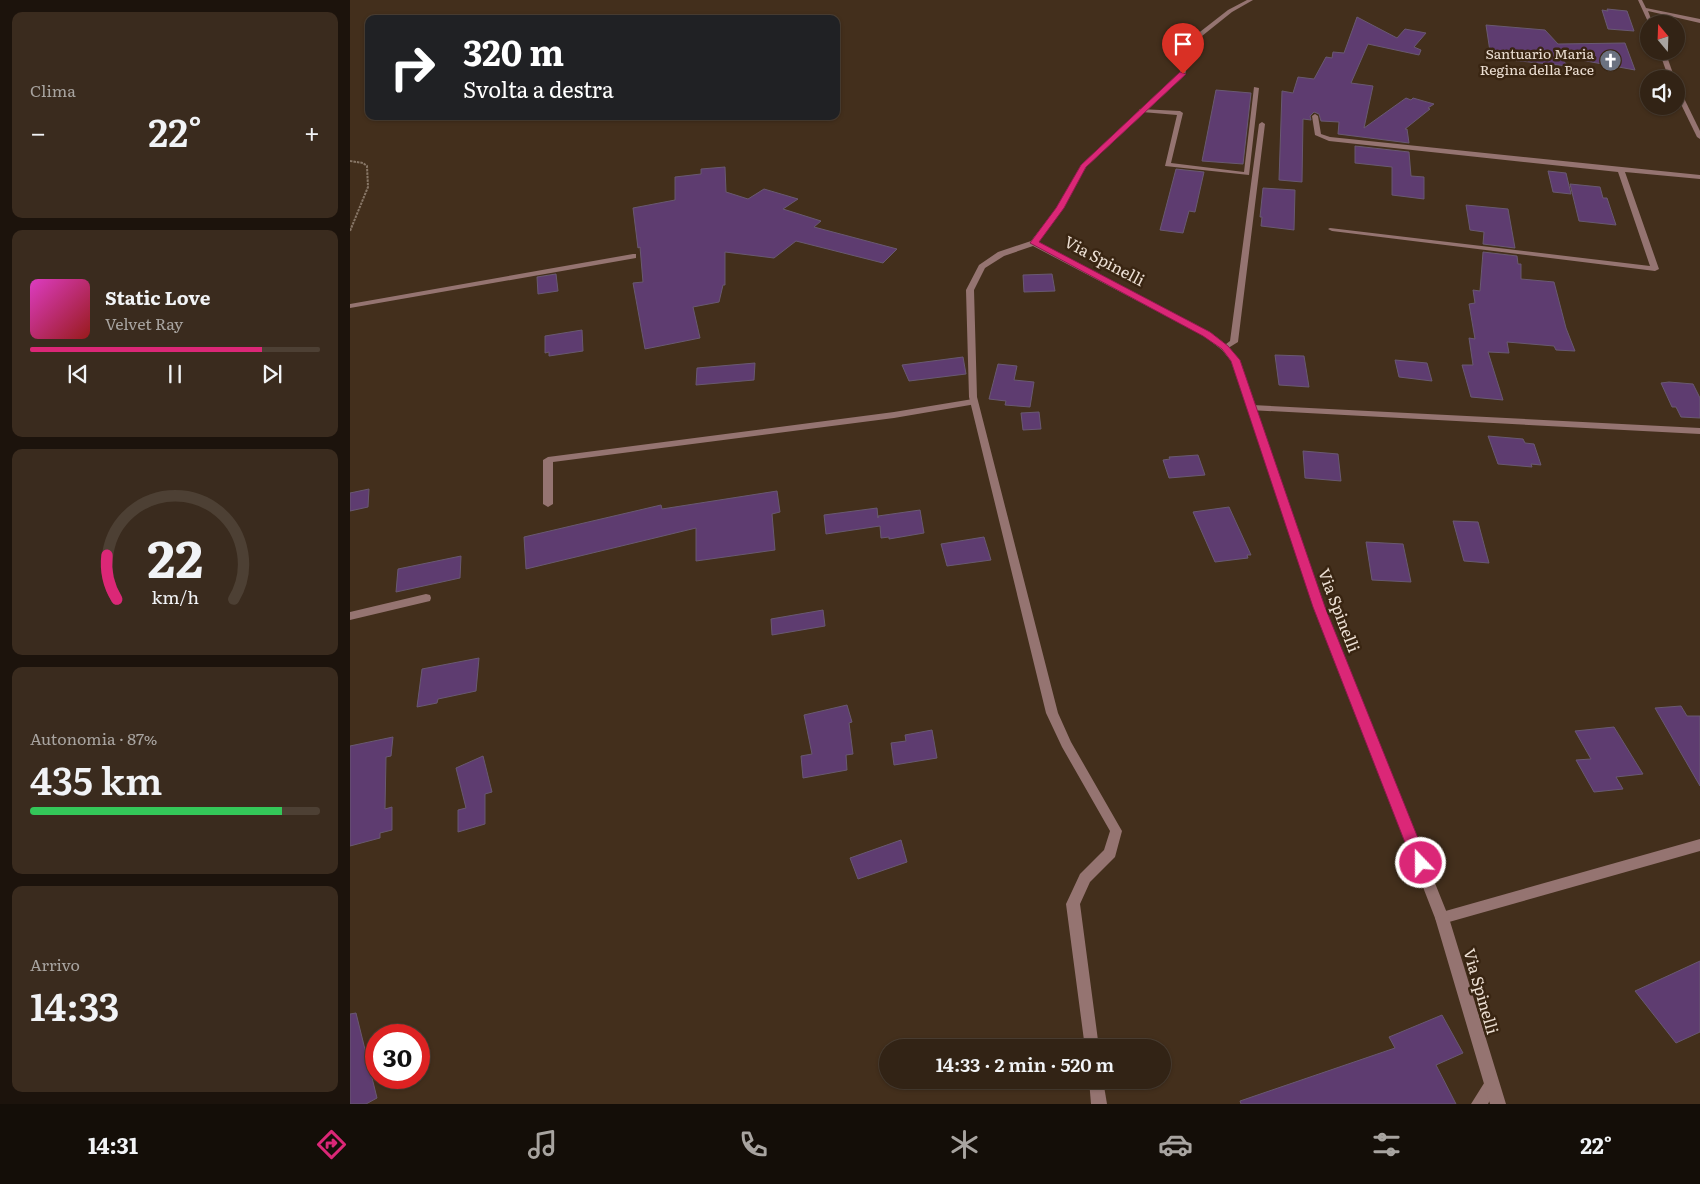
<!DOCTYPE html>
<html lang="it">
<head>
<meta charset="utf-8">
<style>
	:root { --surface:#322315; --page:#3a2b1e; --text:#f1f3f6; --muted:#a8a4a0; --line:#4d4034; --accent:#db2777 }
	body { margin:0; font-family:Literata,serif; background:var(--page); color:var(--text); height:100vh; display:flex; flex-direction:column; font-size:19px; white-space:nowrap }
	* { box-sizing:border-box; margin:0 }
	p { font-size:16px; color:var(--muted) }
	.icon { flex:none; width:28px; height:28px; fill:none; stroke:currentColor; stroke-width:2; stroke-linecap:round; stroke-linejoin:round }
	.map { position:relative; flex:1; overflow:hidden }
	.details { display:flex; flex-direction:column; gap:12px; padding:12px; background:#1c130c; width:350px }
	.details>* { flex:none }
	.top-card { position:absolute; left:15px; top:15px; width:475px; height:105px; border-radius:10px; box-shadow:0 1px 4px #0004,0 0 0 1px var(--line); background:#202124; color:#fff; overflow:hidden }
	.needle { width:32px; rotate:341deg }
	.controls { position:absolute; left:1290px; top:15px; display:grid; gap:10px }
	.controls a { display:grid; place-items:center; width:45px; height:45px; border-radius:50%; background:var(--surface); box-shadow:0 1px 4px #0004,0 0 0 1px var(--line); font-size:25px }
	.speed { position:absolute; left:15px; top:1024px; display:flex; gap:10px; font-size:25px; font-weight:700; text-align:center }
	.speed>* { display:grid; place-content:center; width:65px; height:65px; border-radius:50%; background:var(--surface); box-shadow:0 1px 4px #0004,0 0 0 1px var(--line); line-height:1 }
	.speed .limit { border:8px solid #d22; background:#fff; color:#111 }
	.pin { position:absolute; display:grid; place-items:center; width:42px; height:42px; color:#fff; margin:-51px -21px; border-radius:50% 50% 50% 0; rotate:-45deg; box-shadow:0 0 5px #0007 }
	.pin .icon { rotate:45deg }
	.me { position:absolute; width:55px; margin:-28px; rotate:338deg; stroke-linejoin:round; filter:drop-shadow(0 0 4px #0008) }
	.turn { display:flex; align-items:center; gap:18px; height:105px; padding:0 15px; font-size:22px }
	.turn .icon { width:65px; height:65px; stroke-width:2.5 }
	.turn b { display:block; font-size:35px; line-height:42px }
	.big { font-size:38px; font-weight:600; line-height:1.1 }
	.details .tile { flex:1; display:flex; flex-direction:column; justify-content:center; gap:8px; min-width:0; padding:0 18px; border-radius:10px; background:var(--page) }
	.details .dial { align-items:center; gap:0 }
	.dial svg { height:130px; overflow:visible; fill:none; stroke:var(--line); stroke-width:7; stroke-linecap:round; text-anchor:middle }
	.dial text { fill:var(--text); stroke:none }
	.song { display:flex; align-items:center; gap:15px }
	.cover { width:60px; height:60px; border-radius:8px; background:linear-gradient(135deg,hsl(310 70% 55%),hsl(0 70% 35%)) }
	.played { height:5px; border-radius:2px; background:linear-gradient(90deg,var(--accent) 80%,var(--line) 80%) }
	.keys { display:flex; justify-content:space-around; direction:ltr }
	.heat { display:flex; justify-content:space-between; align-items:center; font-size:28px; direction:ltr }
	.charge { height:8px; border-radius:4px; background:linear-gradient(90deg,#34c759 87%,var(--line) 0) }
	.trip { position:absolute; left:529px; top:1039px; width:292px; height:50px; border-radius:25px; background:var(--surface); box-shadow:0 1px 4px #0004,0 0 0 1px var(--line); font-weight:600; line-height:50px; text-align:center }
	.menu { display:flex; height:80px; justify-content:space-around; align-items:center; background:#140e08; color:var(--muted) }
	.menu .icon { width:35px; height:35px }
	.menu .on { color:var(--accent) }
	.menu b { font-size:22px; color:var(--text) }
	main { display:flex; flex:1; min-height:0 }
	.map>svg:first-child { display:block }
</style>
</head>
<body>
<main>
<section class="details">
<div class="tile"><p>Clima</p>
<div class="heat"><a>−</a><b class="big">22°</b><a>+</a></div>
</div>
<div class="tile">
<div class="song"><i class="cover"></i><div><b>Static Love</b><p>Velvet Ray</p></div></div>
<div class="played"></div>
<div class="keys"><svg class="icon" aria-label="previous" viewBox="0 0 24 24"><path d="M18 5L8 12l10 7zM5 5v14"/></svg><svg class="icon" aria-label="pause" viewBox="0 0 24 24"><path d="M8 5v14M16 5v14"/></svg><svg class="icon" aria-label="next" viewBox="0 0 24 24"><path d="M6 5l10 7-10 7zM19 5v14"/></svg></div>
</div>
<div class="tile dial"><svg viewBox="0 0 100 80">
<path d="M14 69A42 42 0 1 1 86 69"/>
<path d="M14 69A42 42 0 0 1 8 42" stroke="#db2777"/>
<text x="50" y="56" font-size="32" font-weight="700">22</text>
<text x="50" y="72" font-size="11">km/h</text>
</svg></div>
<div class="tile"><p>Autonomia · 87%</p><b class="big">435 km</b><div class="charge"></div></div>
<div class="tile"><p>Arrivo</p><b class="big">14:33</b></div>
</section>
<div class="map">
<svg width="1350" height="1104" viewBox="0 0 1350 1104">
	<rect width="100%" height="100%" fill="#432f1c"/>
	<g fill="#5e3c70" stroke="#695971">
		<path d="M 1257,9 L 1277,11 L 1284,31 L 1258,29 L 1252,10 L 1258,11 Z"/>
		<path d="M 1007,17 L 1047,38 L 1055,29 L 1076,33 L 1064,47 L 1071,50 L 1069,55 L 1018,44 L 1001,83 L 1023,86 L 1014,128 L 1056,98 L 1061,100 L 1063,98 L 1084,104 L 1078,108 L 1080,109 L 1055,129 L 1057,129 L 1059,143 L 988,134 L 989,122 L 971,121 L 969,114 L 964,112 L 960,116 L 961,120 L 953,119 L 952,182 L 929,180 L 932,91 L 943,93 L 948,77 L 964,79 L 976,57 L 982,58 L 983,52 L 994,53 Z"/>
		<path d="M 1136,25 L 1195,30 L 1208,44 L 1275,43 L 1285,70 L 1209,56 L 1218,66 L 1141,58 Z"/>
		<path d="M 866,90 L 901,93 L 893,164 L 852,161 Z"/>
		<path d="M 1005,146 L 1059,152 L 1061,176 L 1074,177 L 1074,199 L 1042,195 L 1042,167 L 1005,163 Z"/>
		<path d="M 375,167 L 376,192 L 398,199 L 414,189 L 448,199 L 433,209 L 471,221 L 464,227 L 547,249 L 533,263 L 446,241 L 424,258 L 375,252 L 375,285 L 373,285 L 369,302 L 343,307 L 350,338 L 295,349 L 283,283 L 293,282 L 290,247 L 288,248 L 283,208 L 325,200 L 325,177 L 351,174 L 351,169 Z"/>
		<path d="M 826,169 L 854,172 L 845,212 L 839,211 L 833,233 L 810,230 Z"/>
		<path d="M 1198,171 L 1216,173 L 1221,194 L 1203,192 Z"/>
		<path d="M 1220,184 L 1250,187 L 1253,198 L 1257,198 L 1266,225 L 1229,221 Z"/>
		<path d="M 913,188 L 945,190 L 944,230 L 911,226 L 912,217 L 910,217 Z"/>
		<path d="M 1116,205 L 1158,209 L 1165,248 L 1133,244 L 1134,232 L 1120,230 Z"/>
		<path d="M 1133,252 L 1167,256 L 1168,264 L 1171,264 L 1171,279 L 1204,282 L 1216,328 L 1225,351 L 1206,350 L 1204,346 L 1157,342 L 1159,353 L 1138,352 L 1153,400 L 1121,397 L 1112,365 L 1123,365 L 1119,338 L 1125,339 L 1119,304 L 1125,303 L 1123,290 L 1130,291 Z"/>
		<path d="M 206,274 L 208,291 L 188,294 L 187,277 Z"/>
		<path d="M 702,274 L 705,291 L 674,292 L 673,275 Z"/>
		<path d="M 232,330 L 233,351 L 199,356 L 199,352 L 195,353 L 195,336 Z"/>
		<path d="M 925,355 L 954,356 L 959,387 L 929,385 Z"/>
		<path d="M 613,357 L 616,374 L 559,381 L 552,365 Z"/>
		<path d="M 1045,360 L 1077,363 L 1082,381 L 1049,377 Z"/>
		<path d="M 405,363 L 404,380 L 346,385 L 347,368 Z"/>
		<path d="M 648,364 L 667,366 L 664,380 L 684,382 L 680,407 L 655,405 L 656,401 L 639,399 Z"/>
		<path d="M 1319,382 L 1343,384 L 1350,398 L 1350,418 L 1331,417 L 1326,407 L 1322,407 L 1311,383 Z"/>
		<path d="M 689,412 L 691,429 L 673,430 L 671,413 Z"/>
		<path d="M 1138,436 L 1173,439 L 1175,443 L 1184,444 L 1191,465 L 1181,464 L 1182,467 L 1148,464 Z"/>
		<path d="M 953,451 L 988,454 L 991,481 L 955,478 Z"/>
		<path d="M 848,455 L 855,475 L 819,478 L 813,460 L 820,459 L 819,457 Z"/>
		<path d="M 19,489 L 18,507 L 0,511 L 0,493 Z"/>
		<path d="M 427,491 L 430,512 L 422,514 L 425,550 L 346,561 L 346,528 L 176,569 L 174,537 L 311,505 L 312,509 Z"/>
		<path d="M 879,507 L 901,555 L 897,555 L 898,558 L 865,562 L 843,512 Z"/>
		<path d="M 527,508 L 528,518 L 528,516 L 570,510 L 574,533 L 539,539 L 539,537 L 531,538 L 530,526 L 476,534 L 474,515 Z"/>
		<path d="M 1103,521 L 1128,522 L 1139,563 L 1114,561 Z"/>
		<path d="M 634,537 L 641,560 L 597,566 L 591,544 Z"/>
		<path d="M 1016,542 L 1053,544 L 1061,582 L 1022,580 Z"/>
		<path d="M 111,556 L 110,578 L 46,592 L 48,569 Z"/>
		<path d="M 473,610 L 475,626 L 422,635 L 421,619 Z"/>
		<path d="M 129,658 L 126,691 L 88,699 L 87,703 L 67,707 L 72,669 Z"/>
		<path d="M 497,705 L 502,722 L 499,723 L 503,754 L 496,755 L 497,770 L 453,778 L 451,756 L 462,754 L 454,715 Z"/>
		<path d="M 1331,706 L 1337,716 L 1350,716 L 1350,786 L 1305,708 Z"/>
		<path d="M 1264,727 L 1293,774 L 1266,777 L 1273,789 L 1244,792 L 1226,760 L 1241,759 L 1225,731 Z"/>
		<path d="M 582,730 L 587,758 L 544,765 L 541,743 L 556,741 L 555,735 Z"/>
		<path d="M 43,737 L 41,756 L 36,757 L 35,809 L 42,807 L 42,830 L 30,833 L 30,838 L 0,846 L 0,746 Z"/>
		<path d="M 133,756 L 142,792 L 135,794 L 135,824 L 108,832 L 108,810 L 116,808 L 106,768 Z"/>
		<path d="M 551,840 L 557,862 L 508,879 L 500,858 Z"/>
		<path d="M 1350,961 L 1350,1032 L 1326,1043 L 1285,991 Z"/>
		<path d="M 6,1013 L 27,1098 L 16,1104 L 0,1104 L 0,1014 Z"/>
		<path d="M 1092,1015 L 1113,1053 L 1086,1065 L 1106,1104 L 891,1104 L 890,1101 L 1045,1048 L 1039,1037 Z"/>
	</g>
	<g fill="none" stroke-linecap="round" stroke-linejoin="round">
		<path stroke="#877666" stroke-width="2" stroke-dasharray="2.5 1" stroke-linecap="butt" d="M 0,161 L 13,163 L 17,166 L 18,187 L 0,231"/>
		<g fill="#957471" fill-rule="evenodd">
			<path d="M 904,87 L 909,88 L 899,175 L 815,166 L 827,115 L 792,112 L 789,110 L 790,109 L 830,111 L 833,113 L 821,163 L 894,172 Z"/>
			<path d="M 965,114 L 968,116 L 971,134 L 980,137 L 1350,175 L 1350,179 L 1275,172 L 1309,269 L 1305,271 L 982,231 L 978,229 L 980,228 L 1300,266 L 1268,172 L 979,141 L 965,135 L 962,116 Z"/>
			<path d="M 912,122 L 915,124 L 888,342 L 875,350 L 871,348 L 880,341 L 909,124 Z"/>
			<path d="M 283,254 L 286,254 L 286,258 L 0,308 L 0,304 Z"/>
			<path d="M 623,399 L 626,400 L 627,402 L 626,404 L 544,418 L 203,462 L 203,504 L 198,507 L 193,504 L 193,460 L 198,457 L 544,412 Z"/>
			<path d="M 902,405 L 1350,428 L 1350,434 L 899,410 L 898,408 Z"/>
			<path d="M 1350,839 L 1350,851 L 1092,924 L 1087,922 L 1085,918 L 1087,914 L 1092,912 Z"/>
			<path d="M 1141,1078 L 1146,1080 L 1148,1085 L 1138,1104 L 1121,1104 L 1136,1080 Z"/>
		</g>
		<g fill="#957471" fill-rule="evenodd">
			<path d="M 897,0 L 903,0 L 882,12 L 842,44 L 835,75 L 736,167 L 713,208 L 688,242 L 860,332 L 878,346 L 889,361 L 974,607 L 1099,918 L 1156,1104 L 1140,1104 L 1085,918 L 964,607 L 881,361 L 872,350 L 854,336 L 683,246 L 654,256 L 635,268 L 624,290 L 627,397 L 708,713 L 721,742 L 772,831 L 765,857 L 740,882 L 730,904 L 749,1048 L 735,1048 L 716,904 L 730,874 L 754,850 L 760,831 L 712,747 L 696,713 L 619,397 L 616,290 L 629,265 L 648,252 L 681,241 L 707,208 L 731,165 L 830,73 L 837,42 L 878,10 Z"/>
			<path d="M 1288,0 L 1292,0 L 1296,8 L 1350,19 L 1350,23 L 1298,11 L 1303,24 L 1299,24 Z"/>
			<path d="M 1309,51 L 1315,51 L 1325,79 L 1319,79 Z"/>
			<path d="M 1326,86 L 1329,88 L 1350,131 L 1350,139 L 1347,137 L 1326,94 Z"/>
			<path d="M 76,594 L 80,595 L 81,598 L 80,601 L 0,620 L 0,612 Z"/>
			<path d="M 739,1080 L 753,1080 L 757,1104 L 741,1104 Z"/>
		</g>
	</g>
	<path fill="#db2777" stroke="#8e194d" d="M 830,72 L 836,74 L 736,167 L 714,208 L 689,242 L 860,332 L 878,346 L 890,360 L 975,607 L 1078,863 L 1076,868 L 1071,870 L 1065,868 L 1063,863 L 963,607 L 881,361 L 872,349 L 853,336 L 680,243 L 706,208 L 731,165 Z"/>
	<defs>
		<symbol id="church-disc" viewBox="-11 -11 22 22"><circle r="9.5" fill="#6b7280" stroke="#392512"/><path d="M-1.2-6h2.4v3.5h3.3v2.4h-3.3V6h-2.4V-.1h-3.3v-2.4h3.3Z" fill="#fff"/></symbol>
	</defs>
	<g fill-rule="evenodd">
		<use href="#church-disc" x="1248" y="48" width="25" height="25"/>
	</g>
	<g text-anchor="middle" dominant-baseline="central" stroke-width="5" stroke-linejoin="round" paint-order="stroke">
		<g font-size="14" fill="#ecdfd3" stroke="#392512" text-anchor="end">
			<text x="1244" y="53">Santuario Maria<tspan x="1244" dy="16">Regina della Pace</tspan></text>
		</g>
		<g font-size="16" fill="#ecdfd3" stroke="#392512">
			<text transform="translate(755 260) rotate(28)">Via Spinelli</text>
			<text transform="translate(990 610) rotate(69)">Via Spinelli</text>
			<text transform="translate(1132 991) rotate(74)">Via Spinelli</text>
		</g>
	</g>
</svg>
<div class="controls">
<a><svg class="needle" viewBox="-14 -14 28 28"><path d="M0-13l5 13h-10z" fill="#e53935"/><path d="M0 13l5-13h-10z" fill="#a8a4a0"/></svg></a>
<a><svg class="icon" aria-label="sound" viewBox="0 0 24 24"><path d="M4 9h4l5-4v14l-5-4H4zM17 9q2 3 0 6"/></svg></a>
</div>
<div class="speed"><div class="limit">30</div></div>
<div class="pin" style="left:833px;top:74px;background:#d93025"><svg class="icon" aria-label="arrive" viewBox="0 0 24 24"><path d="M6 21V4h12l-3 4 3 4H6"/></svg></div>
<svg class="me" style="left:1071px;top:863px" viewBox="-20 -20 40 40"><circle r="17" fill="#db2777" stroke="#fff" stroke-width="3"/><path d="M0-11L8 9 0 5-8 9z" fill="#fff"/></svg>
<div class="trip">14:33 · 2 min · 520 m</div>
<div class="top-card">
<div class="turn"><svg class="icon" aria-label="right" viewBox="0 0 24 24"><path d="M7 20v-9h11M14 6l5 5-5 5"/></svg><div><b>320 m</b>Svolta a destra</div></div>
</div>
</div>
</main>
<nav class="menu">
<b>14:31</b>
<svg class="icon on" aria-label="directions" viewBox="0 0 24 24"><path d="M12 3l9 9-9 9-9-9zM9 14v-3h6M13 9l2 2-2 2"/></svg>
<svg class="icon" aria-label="music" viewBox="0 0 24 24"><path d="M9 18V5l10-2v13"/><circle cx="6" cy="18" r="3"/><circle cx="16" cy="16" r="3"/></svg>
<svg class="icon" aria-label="phone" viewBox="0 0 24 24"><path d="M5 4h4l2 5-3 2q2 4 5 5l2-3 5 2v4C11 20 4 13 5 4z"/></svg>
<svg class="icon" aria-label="climate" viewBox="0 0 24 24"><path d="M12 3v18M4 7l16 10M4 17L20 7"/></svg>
<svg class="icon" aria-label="car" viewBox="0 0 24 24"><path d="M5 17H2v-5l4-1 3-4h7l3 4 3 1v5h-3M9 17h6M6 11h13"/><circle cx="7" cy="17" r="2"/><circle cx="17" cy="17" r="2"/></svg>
<svg class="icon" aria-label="filters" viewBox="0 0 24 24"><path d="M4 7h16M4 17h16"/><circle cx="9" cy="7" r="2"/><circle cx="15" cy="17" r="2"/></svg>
<b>22°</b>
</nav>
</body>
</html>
